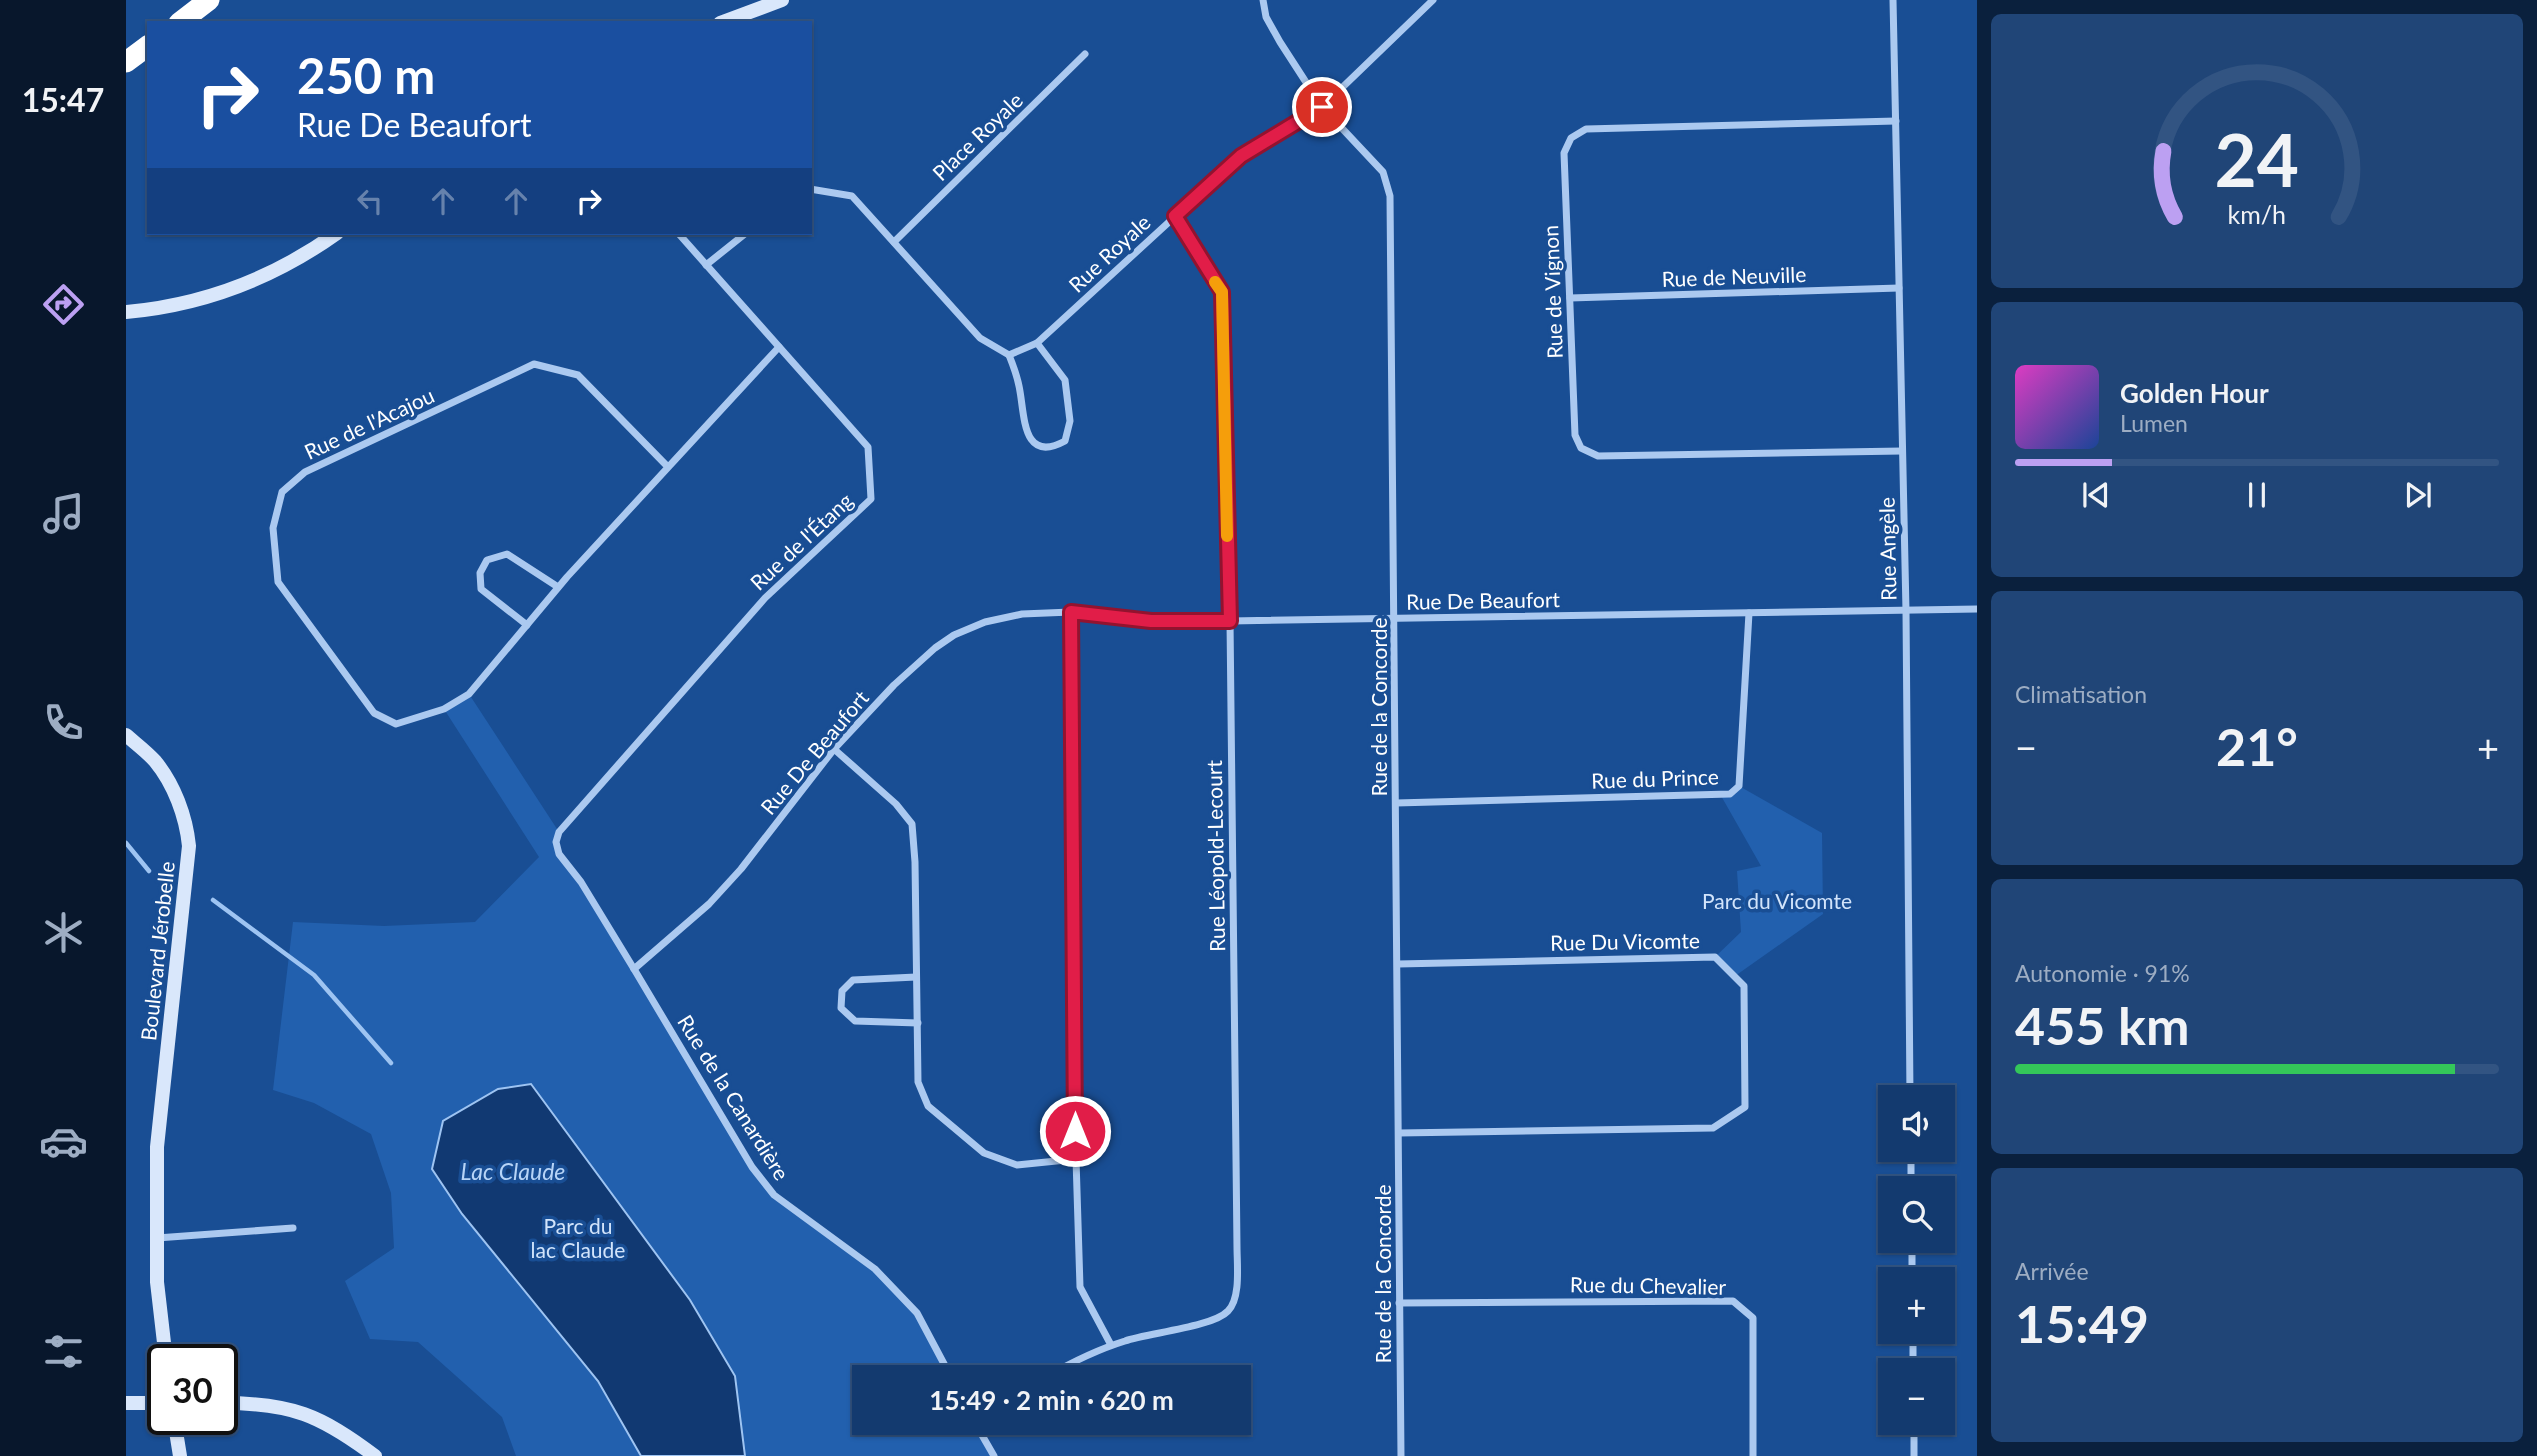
<!DOCTYPE html>
<html lang="fr">
<head>
<meta charset="utf-8">
<style>
	:root { --surface:#133a6f; --page:#204577; --text:#f1f3f6; --muted:#9dadc3; --line:#325482; --accent:#bca0f2 }
	body { margin:0; font-family:Lato,sans-serif; background:var(--page); color:var(--text); height:100vh; display:flex; flex-direction:column; font-size:26px; white-space:nowrap }
	* { box-sizing:border-box; margin:0 }
	p { font-size:23px; color:var(--muted) }
	.icon { flex:none; width:38px; height:38px; fill:none; stroke:currentColor; stroke-width:2; stroke-linecap:round; stroke-linejoin:round }
	.map { position:relative; flex:1; overflow:hidden }
	.panel { display:flex; flex-direction:column; gap:14px; padding:14px; background:#0a203d; width:560px }
	.panel>* { flex:none }
	.banner { position:absolute; left:21px; top:21px; width:665px; height:214px; border-radius:0px; box-shadow:0 2px 5px #0004,0 0 0 2px var(--line); background:#1a4fa0; color:#fff; overflow:hidden }
	.buttons { position:absolute; left:1752px; top:1085px; display:grid; gap:14px }
	.buttons a { display:grid; place-items:center; width:77px; height:77px; border-radius:0px; background:var(--surface); box-shadow:0 2px 5px #0004,0 0 0 2px var(--line); font-size:35px }
	.speed { position:absolute; left:21px; top:1344px; display:flex; gap:14px; font-size:35px; font-weight:700; text-align:center }
	.speed>* { display:grid; place-content:center; width:91px; height:91px; border-radius:50%; background:var(--surface); box-shadow:0 2px 5px #0004,0 0 0 2px var(--line); line-height:1 }
	.speed .limit { border:4px solid #111; border-radius:10px; background:#fff; color:#111 }
	.pin { position:absolute; display:grid; place-items:center; width:60px; height:60px; color:#fff; margin:-30px; border:4px solid #fff; border-radius:50%; box-shadow:0 2px 7px #0007 }
	.me { position:absolute; width:77px; margin:-38px; rotate:0deg; stroke-linejoin:round; filter:drop-shadow(0 0 5px #0008) }
	.turn { display:flex; align-items:center; gap:24px; height:147px; padding:0 35px; font-size:32px }
	.turn .icon { width:91px; height:91px; stroke-width:2.5 }
	.turn b { display:block; font-size:49px; line-height:60px }
	.lanes { display:flex; align-items:center; height:66px; padding:0 35px; background:#0003; justify-content:center; gap:35px; direction:ltr }
	.lanes .off { opacity:.35 }
	.big { font-size:52px; font-weight:700; line-height:1.1 }
	.panel .widget { flex:1; display:flex; flex-direction:column; justify-content:center; gap:10px; min-width:0; padding:0 24px; border-radius:10px; background:var(--page) }
	.panel .dial { align-items:center; gap:0 }
	.dial svg { height:182px; overflow:visible; fill:none; stroke:var(--line); stroke-width:7; stroke-linecap:round; text-anchor:middle }
	.dial text { fill:var(--text); stroke:none }
	.song { display:flex; align-items:center; gap:21px }
	.cover { width:84px; height:84px; border-radius:10px; background:linear-gradient(135deg,hsl(310 70% 55%),hsl(220 70% 35%)) }
	.played { height:7px; border-radius:4px; background:linear-gradient(90deg,var(--accent) 20%,var(--line) 20%) }
	.keys { display:flex; justify-content:space-around; direction:ltr }
	.heat { display:flex; justify-content:space-between; align-items:center; font-size:38px; direction:ltr }
	.charge { height:10px; border-radius:5px; background:linear-gradient(90deg,#34c759 91%,var(--line) 0) }
	.trip { position:absolute; left:726px; top:1365px; width:399px; height:70px; border-radius:0px; background:var(--surface); box-shadow:0 2px 5px #0004,0 0 0 2px var(--line); font-weight:700; line-height:70px; text-align:center }
	main { display:flex; flex:1; min-height:0 }
	.tabs { display:flex; flex-direction:column; width:126px; justify-content:space-around; align-items:center; background:#08172c; color:var(--muted) }
	.tabs .icon { width:49px; height:49px }
	.tabs .current { color:var(--accent) }
	.tabs b { font-size:32px; color:var(--text) }
	.map>svg:first-child { display:block }
</style>
</head>
<body>
<main>
<nav class="tabs">
<b>15:47</b>
<svg class="icon current" aria-label="directions" viewBox="0 0 24 24"><path d="M12 3l9 9-9 9-9-9zM9 14v-3h6M13 9l2 2-2 2"/></svg>
<svg class="icon" aria-label="music" viewBox="0 0 24 24"><path d="M9 18V5l10-2v13"/><circle cx="6" cy="18" r="3"/><circle cx="16" cy="16" r="3"/></svg>
<svg class="icon" aria-label="phone" viewBox="0 0 24 24"><path d="M5 4h4l2 5-3 2q2 4 5 5l2-3 5 2v4C11 20 4 13 5 4z"/></svg>
<svg class="icon" aria-label="climate" viewBox="0 0 24 24"><path d="M12 3v18M4 7l16 10M4 17L20 7"/></svg>
<svg class="icon" aria-label="car" viewBox="0 0 24 24"><path d="M5 17H2v-5l4-1 3-4h7l3 4 3 1v5h-3M9 17h6M6 11h13"/><circle cx="7" cy="17" r="2"/><circle cx="17" cy="17" r="2"/></svg>
<svg class="icon" aria-label="filters" viewBox="0 0 24 24"><path d="M4 7h16M4 17h16"/><circle cx="9" cy="7" r="2"/><circle cx="15" cy="17" r="2"/></svg>
</nav>
<div class="map">
<svg width="1851" height="1456" viewBox="0 0 1851 1456">
	<rect width="100%" height="100%" fill="#194e94"/>
	<g fill="#2260ae">
		<path d="M 343,694 L 433,832 L 431,842 L 446,872 L 626,1167 L 648,1195 L 749,1269 L 791,1313 L 825,1377 L 738,1377 L 738,1423 L 849,1423 L 868,1456 L 390,1456 L 376,1417 L 292,1342 L 244,1339 L 219,1281 L 268,1248 L 265,1193 L 245,1134 L 188,1103 L 147,1090 L 167,922 L 258,926 L 349,922 L 413,857 L 318,709 Z"/>
		<path d="M 1613,786 L 1696,833 L 1697,914 L 1609,976 L 1589,957 L 1615,932 L 1611,871 L 1635,866 L 1594,794 Z"/>
	</g>
	<path fill="#113972" stroke="#9ec4f2" stroke-width="2" d="M 405,1084 L 564,1300 L 609,1376 L 619,1456 L 515,1456 L 472,1381 L 336,1214 L 306,1169 L 317,1121 L 372,1089 Z"/>
	<g fill="none" stroke-linecap="round" stroke-linejoin="round">
		<g stroke="#9ec4f2" stroke-width="4.5">
			<path d="M 0,843 L 23,871"/>
			<path d="M 87,900 L 188,975 L 265,1063"/>
		</g>
		<g stroke="#abc9f0" stroke-width="7">
			<path d="M 1137,0 L 1140,17 L 1154,42 L 1196,107 L 1257,172 L 1264,196 L 1275,1456"/>
			<path d="M 1767,0 L 1780,611 L 1784,1097"/>
			<path d="M 1770,121 L 1460,129 L 1445,138 L 1438,153 L 1449,435 L 1455,448 L 1472,456 L 1776,451"/>
			<path d="M 684,189 L 726,196 L 854,338 L 883,355 L 911,343 L 1115,156 L 1196,107 L 1307,0"/>
			<path d="M 552,233 L 742,447 L 745,499 L 639,598 L 433,832 L 430,842 L 433,854 L 455,882 L 508,969 L 626,1167 L 648,1195 L 749,1269 L 791,1313 L 825,1377"/>
			<path d="M 768,242 L 959,54"/>
			<path d="M 580,265 L 620,233"/>
			<path d="M 1444,298 L 1773,288"/>
			<path d="M 883,355 C 887,365 891,376 893,386 C 899,413 895,465 939,441 L 944,421 L 939,380 L 911,343"/>
			<path d="M 541,466 L 452,375 L 408,364 L 179,472 L 156,492 L 147,528 L 152,582 L 248,713 L 270,724 L 318,709 L 343,694 L 441,577 L 653,347"/>
			<path d="M 945,612 L 950,1159 L 954,1287 L 985,1345"/>
			<path d="M 401,625 L 355,589 L 354,573 L 361,560 L 381,554 L 432,587"/>
			<path d="M 708,749 L 770,804 L 786,824 L 789,862 L 792,1082 L 802,1106 L 858,1153 L 891,1165 L 950,1159"/>
			<path d="M 1270,803 L 1604,794 L 1613,786 L 1623,613"/>
			<path d="M 1272,964 L 1589,957 L 1618,986 L 1619,1107 L 1587,1128 L 1273,1133"/>
			<path d="M 508,969 L 583,904 L 615,869 L 708,749 L 768,685 L 809,648 L 828,635 L 859,622 L 896,614 L 945,612 L 1025,621 L 1104,621 L 1851,609"/>
			<path d="M 790,977 L 727,980 L 716,991 L 715,1008 L 729,1021 L 792,1023"/>
			<path d="M 1785,1150 L 1785,1188"/>
			<path d="M 31,1238 L 167,1228"/>
			<path d="M 1786,1241 L 1786,1279"/>
			<path d="M 1273,1303 L 1607,1301 L 1627,1318 L 1627,1456"/>
			<path d="M 1787,1332 L 1787,1370"/>
			<path d="M 920,1377 C 946,1362 970,1350 999,1341 C 1022,1333 1087,1327 1102,1311 C 1115,1298 1111,1265 1111,1247 L 1104,621 L 1096,292 L 1049,216"/>
			<path d="M 849,1423 L 868,1456"/>
			<path d="M 1788,1423 L 1788,1456"/>
		</g>
		<g stroke="#d9e7fb" stroke-width="14">
			<path d="M 594,23 L 656,0"/>
			<path d="M 0,312 C 77,305 148,278 211,233"/>
			<path d="M 0,735 C 9,743 20,751 29,761 C 48,784 60,816 63,846 L 31,1147 L 31,1282 L 40,1360"/>
			<path d="M 0,1403 L 37,1403"/>
			<path d="M 96,1403 C 166,1403 194,1415 249,1456"/>
			<path d="M 48,1419 L 54,1456"/>
		</g>
		<g stroke="#fff" stroke-width="21">
			<path d="M 53,23 L 83,0"/>
			<path d="M 0,62 L 23,45"/>
		</g>
	</g>
	<g fill="none" stroke-linecap="round" stroke-linejoin="round">
		<defs>
			<path id="route" d="M 949,1131 L 945,612 L 1025,621 L 1104,621 L 1096,292 L 1049,216 L 1115,156 L 1196,107"/>
		</defs>
		<use href="#route" stroke="#92132f" stroke-width="18"/>
		<use href="#route" stroke="#e11d48" stroke-width="12"/>
		<path stroke="#f59e0b" stroke-width="12" d="M 1089,282 L 1096,292 L 1101,536"/>
	</g>
	<g text-anchor="middle" dominant-baseline="central" stroke-width="7" stroke-linejoin="round" paint-order="stroke">
		<g font-size="21" fill="#fff" stroke="#194e94">
			<text transform="translate(851 136) rotate(-44)">Place Royale</text>
			<text transform="translate(983 253) rotate(-43)">Rue Royale</text>
			<text transform="translate(1608 276) rotate(-2)">Rue de Neuville</text>
			<text transform="translate(1426 292) rotate(-92)">Rue de Vignon</text>
			<text transform="translate(243 423) rotate(-25)">Rue de l'Acajou</text>
			<text transform="translate(675 541) rotate(-43)">Rue de l'Étang</text>
			<text transform="translate(1761 549) rotate(-91)">Rue Angèle</text>
			<text transform="translate(1357 600) rotate(-1)">Rue De Beaufort</text>
			<text transform="translate(1252 707) rotate(-90)">Rue de la Concorde</text>
			<text transform="translate(688 752) rotate(-50)">Rue De Beaufort</text>
			<text transform="translate(1529 778) rotate(-2)">Rue du Prince</text>
			<text transform="translate(1089 856) rotate(-91)">Rue Léopold-Lecourt</text>
			<text transform="translate(1499 941) rotate(-1)">Rue Du Vicomte</text>
			<text transform="translate(31 951) rotate(-84)">Boulevard Jérobelle</text>
			<text transform="translate(608 1097) rotate(58)">Rue de la Canardière</text>
			<text transform="translate(1256 1274) rotate(-90)">Rue de la Concorde</text>
			<text transform="translate(1522 1285) rotate(1)">Rue du Chevalier</text>
		</g>
		<g font-size="21" fill="#d2e4fb" stroke="#194e94">
			<text x="1651" y="900">Parc du Vicomte</text>
			<text x="452" y="1225">Parc du<tspan x="452" dy="24">lac Claude</tspan></text>
		</g>
		<g font-size="23" font-style="italic" fill="#b7d4f7" stroke="#194e94">
			<text x="387" y="1171">Lac Claude</text>
		</g>
	</g>
</svg>
<div class="buttons">
<a><svg class="icon" aria-label="sound" viewBox="0 0 24 24"><path d="M4 9h4l5-4v14l-5-4H4zM17 9q2 3 0 6"/></svg></a>
<a><svg class="icon" aria-label="search" viewBox="0 0 24 24"><circle cx="10" cy="10" r="6"/><path d="M15 15l6 6"/></svg></a>
<a>+</a>
<a>−</a>
</div>
<div class="speed"><div class="limit">30</div></div>
<div class="pin" style="left:1196px;top:107px;background:#d93025"><svg class="icon" aria-label="arrive" viewBox="0 0 24 24"><path d="M6 21V4h12l-3 4 3 4H6"/></svg></div>
<svg class="me" style="left:949px;top:1131px" viewBox="-20 -20 40 40"><circle r="17" fill="#e11d48" stroke="#fff" stroke-width="3"/><path d="M0-11L8 9 0 5-8 9z" fill="#fff"/></svg>
<div class="trip">15:49 · 2 min · 620 m</div>
<div class="banner">
<div class="turn"><svg class="icon" aria-label="right" viewBox="0 0 24 24"><path d="M7 20v-9h11M14 6l5 5-5 5"/></svg><div><b>250 m</b>Rue De Beaufort</div></div>
<div class="lanes"><svg class="icon off" aria-label="left" viewBox="0 0 24 24"><path d="M17 20v-9H6M10 6l-5 5 5 5"/></svg><svg class="icon off" aria-label="ahead" viewBox="0 0 24 24"><path d="M12 20V5M6 11l6-6 6 6"/></svg><svg class="icon off" aria-label="ahead" viewBox="0 0 24 24"><path d="M12 20V5M6 11l6-6 6 6"/></svg><svg class="icon" aria-label="right" viewBox="0 0 24 24"><path d="M7 20v-9h11M14 6l5 5-5 5"/></svg></div>
</div>
</div>
<section class="panel">
<div class="widget dial"><svg viewBox="0 0 100 80">
<path d="M14 69A42 42 0 1 1 86 69"/>
<path d="M14 69A42 42 0 0 1 9 40" stroke="#bca0f2"/>
<text x="50" y="56" font-size="32" font-weight="700">24</text>
<text x="50" y="72" font-size="11">km/h</text>
</svg></div>
<div class="widget">
<div class="song"><i class="cover"></i><div><b>Golden Hour</b><p>Lumen</p></div></div>
<div class="played"></div>
<div class="keys"><svg class="icon" aria-label="previous" viewBox="0 0 24 24"><path d="M18 5L8 12l10 7zM5 5v14"/></svg><svg class="icon" aria-label="pause" viewBox="0 0 24 24"><path d="M8 5v14M16 5v14"/></svg><svg class="icon" aria-label="next" viewBox="0 0 24 24"><path d="M6 5l10 7-10 7zM19 5v14"/></svg></div>
</div>
<div class="widget"><p>Climatisation</p>
<div class="heat"><a>−</a><b class="big">21°</b><a>+</a></div>
</div>
<div class="widget"><p>Autonomie · 91%</p><b class="big">455 km</b><div class="charge"></div></div>
<div class="widget"><p>Arrivée</p><b class="big">15:49</b></div>
</section>
</main>
</body>
</html>
